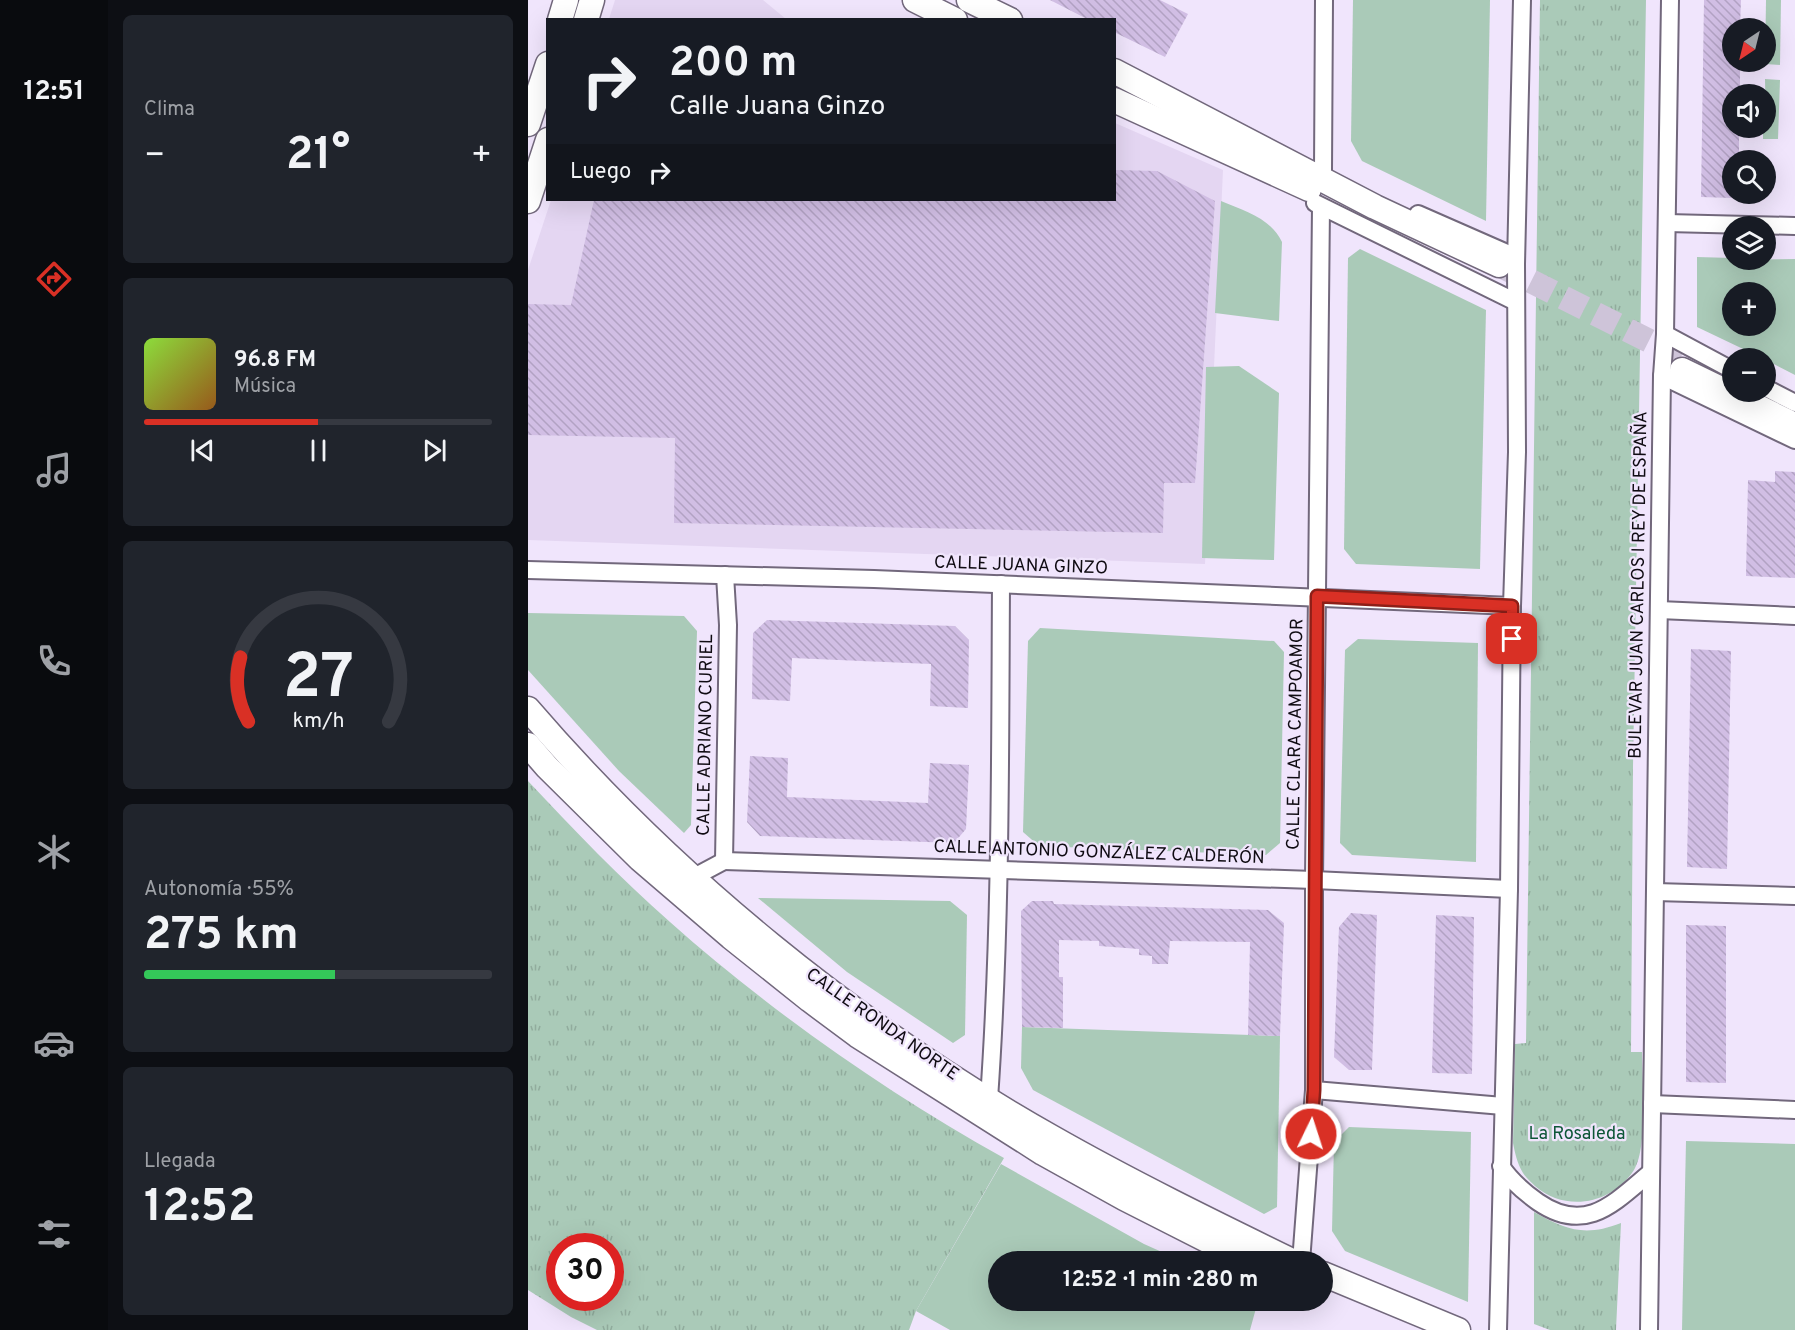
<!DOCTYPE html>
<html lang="es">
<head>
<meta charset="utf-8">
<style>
	:root { --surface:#171b24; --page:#20242c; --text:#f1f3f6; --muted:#9ea1a6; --line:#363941; --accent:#d93025 }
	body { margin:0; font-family:Overpass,sans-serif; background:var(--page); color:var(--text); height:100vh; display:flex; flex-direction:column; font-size:22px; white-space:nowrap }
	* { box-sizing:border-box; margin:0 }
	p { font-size:20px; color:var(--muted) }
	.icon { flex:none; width:33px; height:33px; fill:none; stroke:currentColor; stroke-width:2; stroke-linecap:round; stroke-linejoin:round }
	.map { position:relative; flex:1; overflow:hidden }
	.side { display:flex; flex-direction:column; gap:15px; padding:15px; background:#0d0f14; width:420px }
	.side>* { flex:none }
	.top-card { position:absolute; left:18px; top:18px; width:570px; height:183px; border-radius:0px; box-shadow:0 6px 24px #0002; background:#171b24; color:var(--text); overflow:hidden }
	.needle { width:39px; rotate:215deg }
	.fabs { position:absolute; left:1194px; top:18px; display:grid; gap:12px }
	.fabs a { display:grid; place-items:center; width:54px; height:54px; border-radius:50%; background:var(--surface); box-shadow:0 6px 24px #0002; font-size:30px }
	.speed { position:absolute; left:18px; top:1233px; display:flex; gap:12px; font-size:30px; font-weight:700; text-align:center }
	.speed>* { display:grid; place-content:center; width:78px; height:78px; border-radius:50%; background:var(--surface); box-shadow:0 6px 24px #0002; line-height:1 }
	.speed .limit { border:9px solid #d22; background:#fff; color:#111 }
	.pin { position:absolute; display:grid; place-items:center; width:51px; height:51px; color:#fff; margin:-26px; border-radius:12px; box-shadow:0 3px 9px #0006 }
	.me { position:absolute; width:66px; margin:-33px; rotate:4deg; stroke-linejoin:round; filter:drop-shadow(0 0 4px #0008) }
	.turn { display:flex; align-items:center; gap:21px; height:126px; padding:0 24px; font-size:27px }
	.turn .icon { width:78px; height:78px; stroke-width:2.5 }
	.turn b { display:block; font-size:42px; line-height:51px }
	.then { display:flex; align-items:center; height:57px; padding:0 24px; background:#0003; gap:12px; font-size:22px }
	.big { font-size:45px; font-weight:700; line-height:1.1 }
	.side .tile { flex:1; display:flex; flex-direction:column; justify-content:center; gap:9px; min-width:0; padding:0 21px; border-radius:9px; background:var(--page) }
	.side .dial { align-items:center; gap:0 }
	.dial svg { height:156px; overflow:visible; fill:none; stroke:var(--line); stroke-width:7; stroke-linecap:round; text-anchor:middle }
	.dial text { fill:var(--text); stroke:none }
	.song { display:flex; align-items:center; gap:18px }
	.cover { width:72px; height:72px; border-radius:9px; background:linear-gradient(135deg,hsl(90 70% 55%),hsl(30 70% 35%)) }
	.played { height:6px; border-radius:3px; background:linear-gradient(90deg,var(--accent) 50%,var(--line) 50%) }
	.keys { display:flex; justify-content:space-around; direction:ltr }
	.heat { display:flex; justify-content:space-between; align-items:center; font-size:33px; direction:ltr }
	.charge { height:9px; border-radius:4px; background:linear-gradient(90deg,#34c759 55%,var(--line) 0) }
	.trip { position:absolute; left:460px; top:1251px; width:345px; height:60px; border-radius:30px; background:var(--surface); box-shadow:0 6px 24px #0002; font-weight:700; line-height:60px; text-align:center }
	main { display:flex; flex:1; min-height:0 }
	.tabs { display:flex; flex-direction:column; width:108px; justify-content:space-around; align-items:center; background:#090b0e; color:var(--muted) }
	.tabs .icon { width:42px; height:42px }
	.tabs .selected { color:var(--accent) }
	.tabs b { font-size:27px; color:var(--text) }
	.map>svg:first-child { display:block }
</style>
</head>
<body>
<main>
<nav class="tabs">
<b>12:51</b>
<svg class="icon selected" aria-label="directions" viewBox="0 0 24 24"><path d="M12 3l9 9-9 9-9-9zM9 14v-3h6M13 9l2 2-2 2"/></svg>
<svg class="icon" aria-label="music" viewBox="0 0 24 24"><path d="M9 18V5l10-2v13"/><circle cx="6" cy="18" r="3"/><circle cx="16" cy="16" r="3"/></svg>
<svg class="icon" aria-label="phone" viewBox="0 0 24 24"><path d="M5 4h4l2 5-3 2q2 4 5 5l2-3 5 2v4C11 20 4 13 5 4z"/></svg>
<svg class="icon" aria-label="climate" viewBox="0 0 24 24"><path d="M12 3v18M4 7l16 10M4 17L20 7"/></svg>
<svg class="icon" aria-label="car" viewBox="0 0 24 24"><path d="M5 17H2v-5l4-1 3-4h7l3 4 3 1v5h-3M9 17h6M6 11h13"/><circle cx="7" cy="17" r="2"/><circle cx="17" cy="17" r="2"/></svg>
<svg class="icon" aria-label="filters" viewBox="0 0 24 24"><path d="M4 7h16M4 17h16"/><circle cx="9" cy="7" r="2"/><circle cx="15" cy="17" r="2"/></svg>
</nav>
<section class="side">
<div class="tile"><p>Clima</p>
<div class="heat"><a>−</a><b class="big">21°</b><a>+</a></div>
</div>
<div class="tile">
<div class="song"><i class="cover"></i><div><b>96.8 FM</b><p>Música</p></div></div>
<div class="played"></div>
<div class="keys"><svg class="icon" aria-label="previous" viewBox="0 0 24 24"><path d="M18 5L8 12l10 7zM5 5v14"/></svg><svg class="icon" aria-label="pause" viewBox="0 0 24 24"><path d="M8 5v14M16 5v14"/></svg><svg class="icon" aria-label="next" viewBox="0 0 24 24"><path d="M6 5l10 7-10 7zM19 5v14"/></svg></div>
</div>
<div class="tile dial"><svg viewBox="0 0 100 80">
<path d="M14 69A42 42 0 1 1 86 69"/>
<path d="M14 69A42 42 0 0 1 10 36" stroke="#d93025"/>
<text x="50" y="56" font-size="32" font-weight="700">27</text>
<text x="50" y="72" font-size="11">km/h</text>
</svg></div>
<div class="tile"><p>Autonomía · 55%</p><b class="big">275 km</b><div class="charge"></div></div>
<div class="tile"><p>Llegada</p><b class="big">12:52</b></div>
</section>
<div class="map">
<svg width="1267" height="1330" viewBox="0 0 1267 1330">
	<defs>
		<pattern id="park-tufts" width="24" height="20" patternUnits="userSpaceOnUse" patternTransform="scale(1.5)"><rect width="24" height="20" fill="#aacab8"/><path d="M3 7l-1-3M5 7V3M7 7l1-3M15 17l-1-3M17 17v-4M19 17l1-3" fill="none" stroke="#91ac9d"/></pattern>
		<pattern id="building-back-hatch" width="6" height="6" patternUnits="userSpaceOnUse" patternTransform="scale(1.5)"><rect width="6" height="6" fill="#d1bee4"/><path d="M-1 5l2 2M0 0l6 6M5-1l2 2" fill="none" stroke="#b2a2c3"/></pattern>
	</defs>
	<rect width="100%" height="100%" fill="#f0e5fc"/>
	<g fill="#e4d6f2">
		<path d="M 87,0 L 235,0 L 258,19 L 81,19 Z"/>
		<path d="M 587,123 L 695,170 L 677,564 L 0,540 L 0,270 L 23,200 L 586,200 Z"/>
	</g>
	<g fill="#aacab8" fill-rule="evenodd">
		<path d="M 825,0 L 962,0 L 958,221 L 834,161 L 823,141 Z"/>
		<path d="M 1238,0 L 1253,0 L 1252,65 L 1237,64 Z"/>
		<path d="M 1237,79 L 1252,80 L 1250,139 L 1235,139 L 1235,128 L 1238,128 Z"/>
		<path d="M 693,201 C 716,211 743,218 754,242 L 751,321 L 687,313 Z"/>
		<path d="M 832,249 L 958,310 L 952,569 L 828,564 L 816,549 L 820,258 Z"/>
		<path d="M 1169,257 L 1204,258 L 1204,260 L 1267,259 L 1267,375 L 1238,360 L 1238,358 L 1234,358 L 1169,327 ZM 1204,292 L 1238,292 L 1238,326 L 1204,326 Z"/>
		<path d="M 711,366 L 751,393 L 746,560 L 674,558 L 678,367 Z"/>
		<path d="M 0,613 L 156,616 L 169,631 L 163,825 L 156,833 L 91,771 L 0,670 Z"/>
		<path d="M 512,628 L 746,641 L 756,652 L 752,843 L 738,855 L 511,846 L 495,832 L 500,641 Z"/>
		<path d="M 830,639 L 950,643 L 948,862 L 824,855 L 812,843 L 817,650 Z"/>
		<path d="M 230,898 L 422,901 L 439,915 L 437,1035 L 425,1043 L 319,972 Z"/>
		<path d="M 494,1027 L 752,1036 L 749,1207 L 736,1214 L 505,1090 L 493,1068 Z"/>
		<path d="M 821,1127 L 943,1132 L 940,1302 L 817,1251 L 804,1231 L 806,1142 Z"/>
		<path d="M 1158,1141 L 1267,1144 L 1267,1330 L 1154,1330 Z"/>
		<path d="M 473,1164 L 616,1244 L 654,1261 L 471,1262 L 471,1300 L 730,1301 L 722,1330 L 422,1330 L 388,1311 Z"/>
	</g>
	<g fill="url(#park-tufts)" fill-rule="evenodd">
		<path d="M 1012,0 L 1118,0 L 1105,767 L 1103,1052 L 1114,1052 C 1114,1081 1120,1147 1106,1170 C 1084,1204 1038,1213 1007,1186 C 1003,1182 998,1178 995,1173 C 989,1163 987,1153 985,1143 L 987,1044 L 998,1043 Z"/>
		<path d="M 0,781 C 46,830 92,878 142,922 C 242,1011 359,1093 476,1158 L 388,1311 L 381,1330 L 69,1330 L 43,1317 L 0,1290 ZM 32,1246 L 82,1246 L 82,1298 L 32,1298 Z"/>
		<path d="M 1006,1212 C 1038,1230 1057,1237 1093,1223 L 1088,1330 L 1022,1330 L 1006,1324 Z"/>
	</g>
	<g fill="url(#building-back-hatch)">
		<path d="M 522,0 L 632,0 L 660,14 L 637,57 L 586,32 L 586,20 L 561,20 Z"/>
		<path d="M 1176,0 L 1213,0 L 1212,28 L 1204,28 L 1204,62 L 1212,62 L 1212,94 L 1204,94 L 1204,128 L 1211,128 L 1211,160 L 1204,160 L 1204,198 L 1173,197 Z"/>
		<path d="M 586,170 L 629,171 L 687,201 L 667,483 L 636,483 L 635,533 L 146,523 L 147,438 L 0,435 L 0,304 L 43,305 L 66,200 L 586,200 Z"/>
		<path d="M 1247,471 L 1267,472 L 1267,578 L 1218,576 L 1220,480 L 1247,482 Z"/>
		<path d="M 239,620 L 427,626 L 441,640 L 440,708 L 402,706 L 403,664 L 264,658 L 262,701 L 224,699 L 225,633 Z"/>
		<path d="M 1163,649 L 1203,651 L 1199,869 L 1159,867 Z"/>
		<path d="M 222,756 L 260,758 L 259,797 L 400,803 L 402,763 L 441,765 L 438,829 L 426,843 L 232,836 L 219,822 Z"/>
		<path d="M 504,901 L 525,901 L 526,904 L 740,910 L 756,923 L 752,1036 L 720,1035 L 722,942 L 642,941 L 640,964 L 624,964 L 624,956 L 611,955 L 611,949 L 571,946 L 571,941 L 531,940 L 531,977 L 535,977 L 535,1028 L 494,1027 L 493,911 Z"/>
		<path d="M 823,913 L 849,915 L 844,1070 L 821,1070 L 806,1057 L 811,927 Z"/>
		<path d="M 908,915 L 946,917 L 944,1074 L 904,1073 Z"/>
		<path d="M 1158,925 L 1198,926 L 1198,1083 L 1158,1082 Z"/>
	</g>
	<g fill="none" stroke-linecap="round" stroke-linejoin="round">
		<path stroke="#cec4d9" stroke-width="24" stroke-dasharray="24 12" stroke-linecap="butt" d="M 971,265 L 1153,357"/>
		<defs>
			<g id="street">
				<path d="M 795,170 L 796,0"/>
				<path d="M 787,203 L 988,302"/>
				<path d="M 890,214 L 988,257"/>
				<path d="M 1139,223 L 1267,226"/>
				<path d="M 1137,334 L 1204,370"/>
				<path d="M 1134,376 L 1267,440"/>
				<path d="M 1238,388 L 1267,403"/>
				<path d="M 0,570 L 346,579 L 984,606"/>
				<path d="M 1131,610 L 1267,616"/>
				<path d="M 196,861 L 786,880 L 981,889"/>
				<path d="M 196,861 L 200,625 L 197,575"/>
				<path d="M 166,877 L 196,861"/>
				<path d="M 1127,892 L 1267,896"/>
				<path d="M 786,1090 L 975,1106"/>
				<path d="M 461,1099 C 473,928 472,756 473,584"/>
				<path d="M 1124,1104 L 1267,1110"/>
				<path d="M 973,1166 C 983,1181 996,1192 1010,1202 C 1058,1235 1086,1203 1123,1172"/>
				<path d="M 773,1262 L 786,1090 L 786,880 L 793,207"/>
				<path d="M 970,1330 L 981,889 L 984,606 L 989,452 L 988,264 L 994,0"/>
				<path d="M 1121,1330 L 1134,376 L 1137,334 L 1142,0"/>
			</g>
			<g id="secondary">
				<path d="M 387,0 L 427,20"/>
				<path d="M 441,0 L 482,20"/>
				<path d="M 32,20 L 38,0"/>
				<path d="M 58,20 L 64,0"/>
				<path d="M 586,71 L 847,207 L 971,265"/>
				<path d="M 586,100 L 781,189"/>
				<path d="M 0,124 L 20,64"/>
				<path d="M 0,201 L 20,140"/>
				<path d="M 1154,370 L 1267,425"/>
				<path d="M 0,709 C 146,879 329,1027 523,1137 C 602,1182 684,1222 766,1262"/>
				<path d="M 0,745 L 19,767 L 112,859 L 203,937 L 282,1000 L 329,1035 L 515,1153 L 596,1198 L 722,1262"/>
				<path d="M 795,1274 L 930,1330"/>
			</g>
		</defs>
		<use href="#street" stroke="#72687c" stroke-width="20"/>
		<use href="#secondary" stroke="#72687c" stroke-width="27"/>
		<use href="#street" stroke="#fff" stroke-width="16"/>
		<use href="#secondary" stroke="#fff" stroke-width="24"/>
	</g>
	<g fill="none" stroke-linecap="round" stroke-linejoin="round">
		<defs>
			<path id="route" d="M 783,1134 L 786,1090 L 789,596 L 984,606 L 984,639"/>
		</defs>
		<use href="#route" stroke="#8d1f18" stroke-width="15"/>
		<use href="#route" stroke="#d93025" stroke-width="10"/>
	</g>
	<g text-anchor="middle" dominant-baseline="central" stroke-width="4.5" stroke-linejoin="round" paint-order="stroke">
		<g font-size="18" fill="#0f0b12" stroke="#f0e5fc">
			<text transform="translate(493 566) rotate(2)">CALLE JUANA GINZO</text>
			<text transform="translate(1111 585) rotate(-89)">BULEVAR JUAN CARLOS I REY DE ESPAÑA</text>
			<text transform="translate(768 734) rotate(-89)">CALLE CLARA CAMPOAMOR</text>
			<text transform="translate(178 735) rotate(-89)">CALLE ADRIANO CURIEL</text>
			<text transform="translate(571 853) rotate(2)">CALLE ANTONIO GONZÁLEZ CALDERÓN</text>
			<text transform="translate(354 1025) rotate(35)">CALLE RONDA NORTE</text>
		</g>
		<g font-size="18" fill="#0d5637" stroke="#f0e5fc">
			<text x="1049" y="1134">La Rosaleda</text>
		</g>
	</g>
</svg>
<div class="fabs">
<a><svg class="needle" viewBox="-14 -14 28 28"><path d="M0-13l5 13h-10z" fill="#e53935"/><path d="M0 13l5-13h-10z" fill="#9ea1a6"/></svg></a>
<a><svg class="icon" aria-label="sound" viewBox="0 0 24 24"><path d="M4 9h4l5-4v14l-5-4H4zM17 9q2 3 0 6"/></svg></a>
<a><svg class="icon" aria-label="search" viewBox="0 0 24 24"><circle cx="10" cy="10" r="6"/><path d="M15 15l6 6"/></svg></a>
<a><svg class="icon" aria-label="layers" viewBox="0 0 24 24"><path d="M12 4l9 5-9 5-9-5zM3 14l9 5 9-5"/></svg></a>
<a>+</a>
<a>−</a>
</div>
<div class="speed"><div class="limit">30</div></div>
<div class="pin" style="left:984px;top:639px;background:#d93025"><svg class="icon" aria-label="arrive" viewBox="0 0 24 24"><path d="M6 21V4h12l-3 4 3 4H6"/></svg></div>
<svg class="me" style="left:783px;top:1134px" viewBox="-20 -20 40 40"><circle r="17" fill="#d93025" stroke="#fff" stroke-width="3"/><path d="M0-11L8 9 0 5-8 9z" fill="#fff"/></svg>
<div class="trip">12:52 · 1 min · 280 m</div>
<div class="top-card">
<div class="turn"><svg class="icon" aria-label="right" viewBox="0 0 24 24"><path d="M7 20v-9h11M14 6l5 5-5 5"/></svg><div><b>200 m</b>Calle Juana Ginzo</div></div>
<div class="then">Luego<svg class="icon" aria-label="right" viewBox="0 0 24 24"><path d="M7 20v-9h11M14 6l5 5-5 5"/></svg></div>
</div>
</div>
</main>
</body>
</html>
